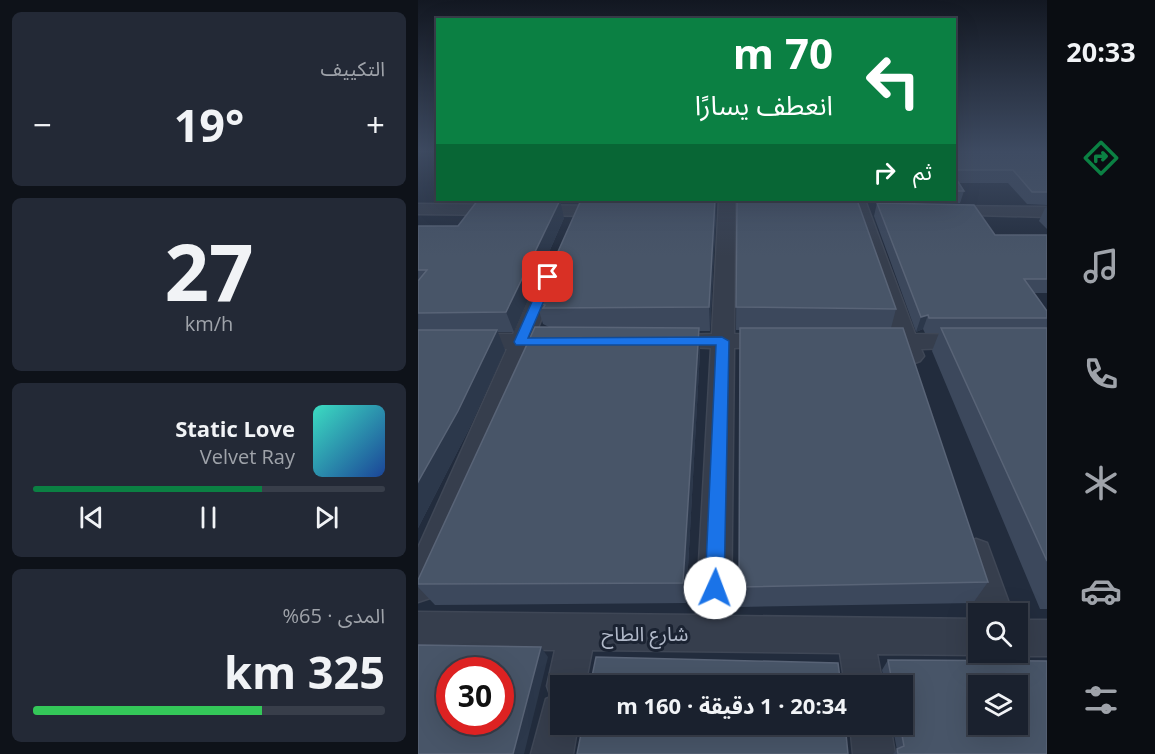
<!DOCTYPE html>
<html lang="ar">
<head>
<meta charset="utf-8">
<style>
	:root { --surface:#1a212e; --page:#232936; --text:#f1f3f6; --muted:#9fa3aa; --line:#383e4a; --accent:#0b8043 }
	body { margin:0; font-family:"Open Sans","Noto Sans Arabic",sans-serif; background:var(--page); color:var(--text); direction:rtl; height:100vh; display:flex; flex-direction:column; font-size:22px; white-space:nowrap }
	* { box-sizing:border-box; margin:0 }
	p { font-size:20px; color:var(--muted) }
	.icon { flex:none; width:33px; height:33px; fill:none; stroke:currentColor; stroke-width:2; stroke-linecap:round; stroke-linejoin:round }
	.map { position:relative; flex:1; overflow:hidden; direction:ltr }
	.side { display:flex; flex-direction:column; gap:12px; padding:12px; background:#0e1219; width:418px }
	.side>* { flex:none }
	.banner { position:absolute; left:18px; top:18px; width:520px; height:183px; border-radius:0px; box-shadow:0 6px 24px #0002,0 0 0 2px var(--line); direction:rtl; background:#0b8043; color:#fff; overflow:hidden }
	.tools { position:absolute; left:550px; top:603px; display:grid; gap:12px }
	.tools a { display:grid; place-items:center; width:60px; height:60px; border-radius:0px; background:var(--surface); box-shadow:0 6px 24px #0002,0 0 0 2px var(--line); font-size:30px }
	.speed { position:absolute; left:18px; top:657px; display:flex; gap:12px; font-size:30px; font-weight:700; text-align:center }
	.speed>* { display:grid; place-content:center; width:78px; height:78px; border-radius:50%; background:var(--surface); box-shadow:0 6px 24px #0002,0 0 0 2px var(--line); line-height:1 }
	.speed .limit { border:9px solid #d22; background:#fff; color:#111 }
	.pin { position:absolute; display:grid; place-items:center; width:51px; height:51px; color:#fff; margin:-26px; border-radius:12px; box-shadow:0 3px 9px #0006 }
	.me { position:absolute; width:66px; margin:-33px; rotate:2deg; stroke-linejoin:round; filter:drop-shadow(0 0 4px #0008) }
	.turn { display:flex; align-items:center; gap:21px; height:126px; padding:0 24px; font-size:27px }
	.turn .icon { width:78px; height:78px; stroke-width:2.5 }
	.turn b { display:block; font-size:42px; line-height:51px }
	.then { display:flex; align-items:center; height:57px; padding:0 24px; background:#0003; gap:12px; font-size:22px }
	.big { font-size:45px; font-weight:700; line-height:1.1 }
	.side .card { flex:1; display:flex; flex-direction:column; justify-content:center; gap:9px; min-width:0; padding:0 21px; border-radius:9px; background:var(--page) }
	.side .dial { align-items:center; gap:0 }
	.dial b { font-size:78px; line-height:1 }
	.song { display:flex; align-items:center; gap:18px }
	.cover { width:72px; height:72px; border-radius:9px; background:linear-gradient(135deg,hsl(170 70% 55%),hsl(220 70% 35%)) }
	.played { height:6px; border-radius:3px; background:linear-gradient(90deg,var(--accent) 65%,var(--line) 65%) }
	.keys { display:flex; justify-content:space-around; direction:ltr }
	.heat { display:flex; justify-content:space-between; align-items:center; font-size:33px; direction:ltr }
	.charge { height:9px; border-radius:4px; background:linear-gradient(90deg,#34c759 65%,var(--line) 0) }
	.trip { position:absolute; left:132px; top:675px; width:363px; height:60px; border-radius:0px; background:var(--surface); box-shadow:0 6px 24px #0002,0 0 0 2px var(--line); font-weight:700; line-height:60px; text-align:center; direction:rtl }
	main { display:flex; flex:1; min-height:0 }
	.tabs { display:flex; flex-direction:column; width:108px; justify-content:space-around; align-items:center; background:#0a0d12; color:var(--muted) }
	.tabs .icon { width:42px; height:42px }
	.tabs .on { color:var(--accent) }
	.tabs b { font-size:27px; color:var(--text) }
	.map>svg:first-child { display:block }
</style>
</head>
<body>
<main>
<nav class="tabs">
<b>20:33</b>
<svg class="icon on" aria-label="directions" viewBox="0 0 24 24"><path d="M12 3l9 9-9 9-9-9zM9 14v-3h6M13 9l2 2-2 2"/></svg>
<svg class="icon" aria-label="music" viewBox="0 0 24 24"><path d="M9 18V5l10-2v13"/><circle cx="6" cy="18" r="3"/><circle cx="16" cy="16" r="3"/></svg>
<svg class="icon" aria-label="phone" viewBox="0 0 24 24"><path d="M5 4h4l2 5-3 2q2 4 5 5l2-3 5 2v4C11 20 4 13 5 4z"/></svg>
<svg class="icon" aria-label="climate" viewBox="0 0 24 24"><path d="M12 3v18M4 7l16 10M4 17L20 7"/></svg>
<svg class="icon" aria-label="car" viewBox="0 0 24 24"><path d="M5 17H2v-5l4-1 3-4h7l3 4 3 1v5h-3M9 17h6M6 11h13"/><circle cx="7" cy="17" r="2"/><circle cx="17" cy="17" r="2"/></svg>
<svg class="icon" aria-label="filters" viewBox="0 0 24 24"><path d="M4 7h16M4 17h16"/><circle cx="9" cy="7" r="2"/><circle cx="15" cy="17" r="2"/></svg>
</nav>
<div class="map">
<svg width="629" height="754" viewBox="0 0 629 754">
	<rect width="100%" height="100%" fill="#222c3d"/>
	<g fill="none" stroke-linecap="round" stroke-linejoin="round">
		<defs>
			<g id="minor">
				<path d="M 301,200 L 317,200 L 316,334 L 361,336 L 364,341 L 361,346 L 316,348 L 313,616 L 561,619 L 561,652 L 567,652 L 561,655 L 459,654 L 465,686 L 427,686 L 422,653 L 174,650 L 167,686 L 142,686 L 142,724 L 160,724 L 155,754 L 113,754 L 128,699 L 133,697 L 129,686 L 137,650 L 0,648 L 0,612 L 278,615 L 293,348 L 242,346 L 239,341 L 242,336 L 294,334 Z"/>
				<path d="M 431,200 L 447,200 L 497,334 L 551,335 L 559,337 L 562,342 L 559,347 L 503,349 L 506,356 L 502,361 L 494,364 L 486,361 L 480,348 L 449,346 L 446,341 L 449,336 L 475,334 Z"/>
				<path d="M 0,204 L 190,206 L 198,211 L 190,216 L 0,214 Z"/>
				<path d="M 529,206 L 629,207 L 629,217 L 523,214 L 521,211 L 523,208 Z"/>
				<path d="M 132,267 L 142,273 L 117,335 L 151,337 L 154,342 L 151,347 L 111,349 L 12,598 L 0,602 L 0,548 L 89,349 L 0,348 L 0,334 L 95,334 L 122,273 Z"/>
				<path d="M 558,539 L 569,543 L 595,614 L 561,615 L 542,554 L 547,543 Z"/>
				<path d="M 600,620 L 629,620 L 629,656 L 600,656 L 591,652 L 600,652 Z"/>
				<path d="M 432,724 L 472,724 L 477,754 L 435,754 Z"/>
			</g>
		</defs>
		<use href="#minor" stroke="#3f4756" stroke-width="3"/>
		<use href="#minor" fill="#363e4d" fill-rule="evenodd"/>
	</g>
	<g fill="#3c485c">
		<path d="M 537,151 L 629,151 L 629,205 L 609,204 L 590,183 L 541,183 L 546,191 L 542,203 L 453,202 L 452,200 L 537,200 Z"/>
		<path d="M 319,200 L 478,309 L 473,328 L 570,582 L 555,603 L 321,607 L 322,330 L 318,330 Z"/>
		<path d="M 459,203 L 577,235 L 629,235 L 629,293 L 616,293 L 629,311 L 629,609 L 622,609 L 514,351 L 521,333 L 507,333 L 505,329 L 498,332 L 456,216 Z"/>
		<path d="M 629,207 L 629,229 L 621,221 L 627,208 Z"/>
		<path d="M 298,214 L 292,331 L 281,331 L 282,351 L 268,603 L 17,605 L 0,587 L 0,580 L 131,327 L 125,324 L 118,301 Z"/>
		<path d="M 146,218 L 96,332 L 79,332 L 87,350 L 50,431 L 0,528 L 0,226 L 40,226 Z"/>
		<path d="M 470,660 L 629,754 L 475,754 L 479,750 L 474,724 L 484,724 L 484,686 L 463,686 L 466,680 L 464,670 Z"/>
	</g>
	<g fill="#2c384b">
		<path d="M 142,200 L 146,218 L 96,332 L 88,312 Z"/>
		<path d="M 297,200 L 298,214 L 292,331 L 291,307 Z"/>
		<path d="M 510,315 L 505,329 L 498,332 L 503,317 Z"/>
		<path d="M 281,328 L 282,351 L 268,603 L 265,583 Z"/>
		<path d="M 79,330 L 87,350 L 50,431 L 0,528 L 0,482 Z"/>
		<path d="M 123,647 L 130,657 L 106,754 L 95,754 Z"/>
	</g>
	<g fill="#485568" stroke="#596477" stroke-width="1.5" fill-rule="evenodd">
		<path d="M 537,151 L 629,151 L 629,192 L 614,192 L 595,170 L 537,170 Z"/>
		<path d="M 537,177 L 546,191 L 537,191 Z"/>
		<path d="M 60,200 L 142,200 L 88,312 L 0,313 L 0,281 L 9,270 L 0,270 L 0,226 L 40,226 Z"/>
		<path d="M 163,200 L 297,200 L 291,307 L 125,308 L 127,305 L 118,301 Z"/>
		<path d="M 319,200 L 439,200 L 478,309 L 318,307 Z"/>
		<path d="M 459,203 L 556,205 L 577,235 L 629,235 L 629,279 L 606,279 L 629,311 L 629,318 L 511,318 L 510,315 L 503,317 Z"/>
		<path d="M 117,327 L 281,328 L 265,583 L 0,584 L 0,580 Z"/>
		<path d="M 322,328 L 485,328 L 570,582 L 321,587 Z"/>
		<path d="M 523,328 L 629,328 L 629,561 Z"/>
		<path d="M 0,330 L 79,330 L 40,411 L 0,482 Z"/>
		<path d="M 0,645 L 123,647 L 95,754 L 0,754 ZM 32,670 L 82,670 L 82,722 L 32,722 Z"/>
		<path d="M 178,657 L 420,663 L 423,686 L 172,686 Z"/>
		<path d="M 470,660 L 629,661 L 629,754 L 480,754 L 479,749 L 486,746 L 482,724 L 484,724 L 484,686 L 468,686 L 467,679 L 473,676 ZM 561,686 L 600,686 L 600,724 L 561,724 Z"/>
		<path d="M 165,724 L 427,724 L 430,754 L 159,754 Z"/>
	</g>
	<linearGradient id="sky" x2="0" y2="1"><stop stop-color="#131822"/><stop offset="0.59" stop-color="#3e4b62"/><stop offset="1" stop-color="#3e4b62" stop-opacity="0"/></linearGradient>
	<rect width="629" height="256" fill="url(#sky)"/>
	<path fill="#1a73e8" stroke="#114b97" stroke-width="1.5" d="M 126,275 L 136,277 L 110,338 L 304,337 L 311,341 L 306,588 L 304,595 L 297,598 L 290,595 L 287,588 L 298,345 L 98,345 L 96,342 Z"/>
	<g text-anchor="middle" dominant-baseline="central" stroke-width="6" stroke-linejoin="round" paint-order="stroke">
		<g font-size="20" fill="#b1b9c9" stroke="#1b2332">
			<text x="227" y="633">شارع الطاح</text>
		</g>
	</g>
</svg>
<div class="tools">
<a><svg class="icon" aria-label="search" viewBox="0 0 24 24"><circle cx="10" cy="10" r="6"/><path d="M15 15l6 6"/></svg></a>
<a><svg class="icon" aria-label="layers" viewBox="0 0 24 24"><path d="M12 4l9 5-9 5-9-5zM3 14l9 5 9-5"/></svg></a>
</div>
<div class="speed"><div class="limit">30</div></div>
<div class="pin" style="left:130px;top:277px;background:#d93025"><svg class="icon" aria-label="arrive" viewBox="0 0 24 24"><path d="M6 21V4h12l-3 4 3 4H6"/></svg></div>
<svg class="me" style="left:297px;top:588px" viewBox="-20 -20 40 40"><circle r="19" fill="#fff"/><path d="M0-13L10 11 0 6-10 11z" fill="#1a73e8"/></svg>
<div class="trip">20:34 · 1 دقيقة · 160 m</div>
<div class="banner">
<div class="turn"><svg class="icon" aria-label="left" viewBox="0 0 24 24"><path d="M17 20v-9H6M10 6l-5 5 5 5"/></svg><div><b>70 m</b>انعطف يسارًا</div></div>
<div class="then">ثم<svg class="icon" aria-label="right" viewBox="0 0 24 24"><path d="M7 20v-9h11M14 6l5 5-5 5"/></svg></div>
</div>
</div>
<section class="side">
<div class="card"><p>التكييف</p>
<div class="heat"><a>−</a><b class="big">19°</b><a>+</a></div>
</div>
<div class="card dial"><b>27</b><p>km/h</p></div>
<div class="card">
<div class="song"><i class="cover"></i><div><b>Static Love</b><p>Velvet Ray</p></div></div>
<div class="played"></div>
<div class="keys"><svg class="icon" aria-label="previous" viewBox="0 0 24 24"><path d="M18 5L8 12l10 7zM5 5v14"/></svg><svg class="icon" aria-label="pause" viewBox="0 0 24 24"><path d="M8 5v14M16 5v14"/></svg><svg class="icon" aria-label="next" viewBox="0 0 24 24"><path d="M6 5l10 7-10 7zM19 5v14"/></svg></div>
</div>
<div class="card"><p>المدى · 65%</p><b class="big">325 km</b><div class="charge"></div></div>
</section>
</main>
</body>
</html>
